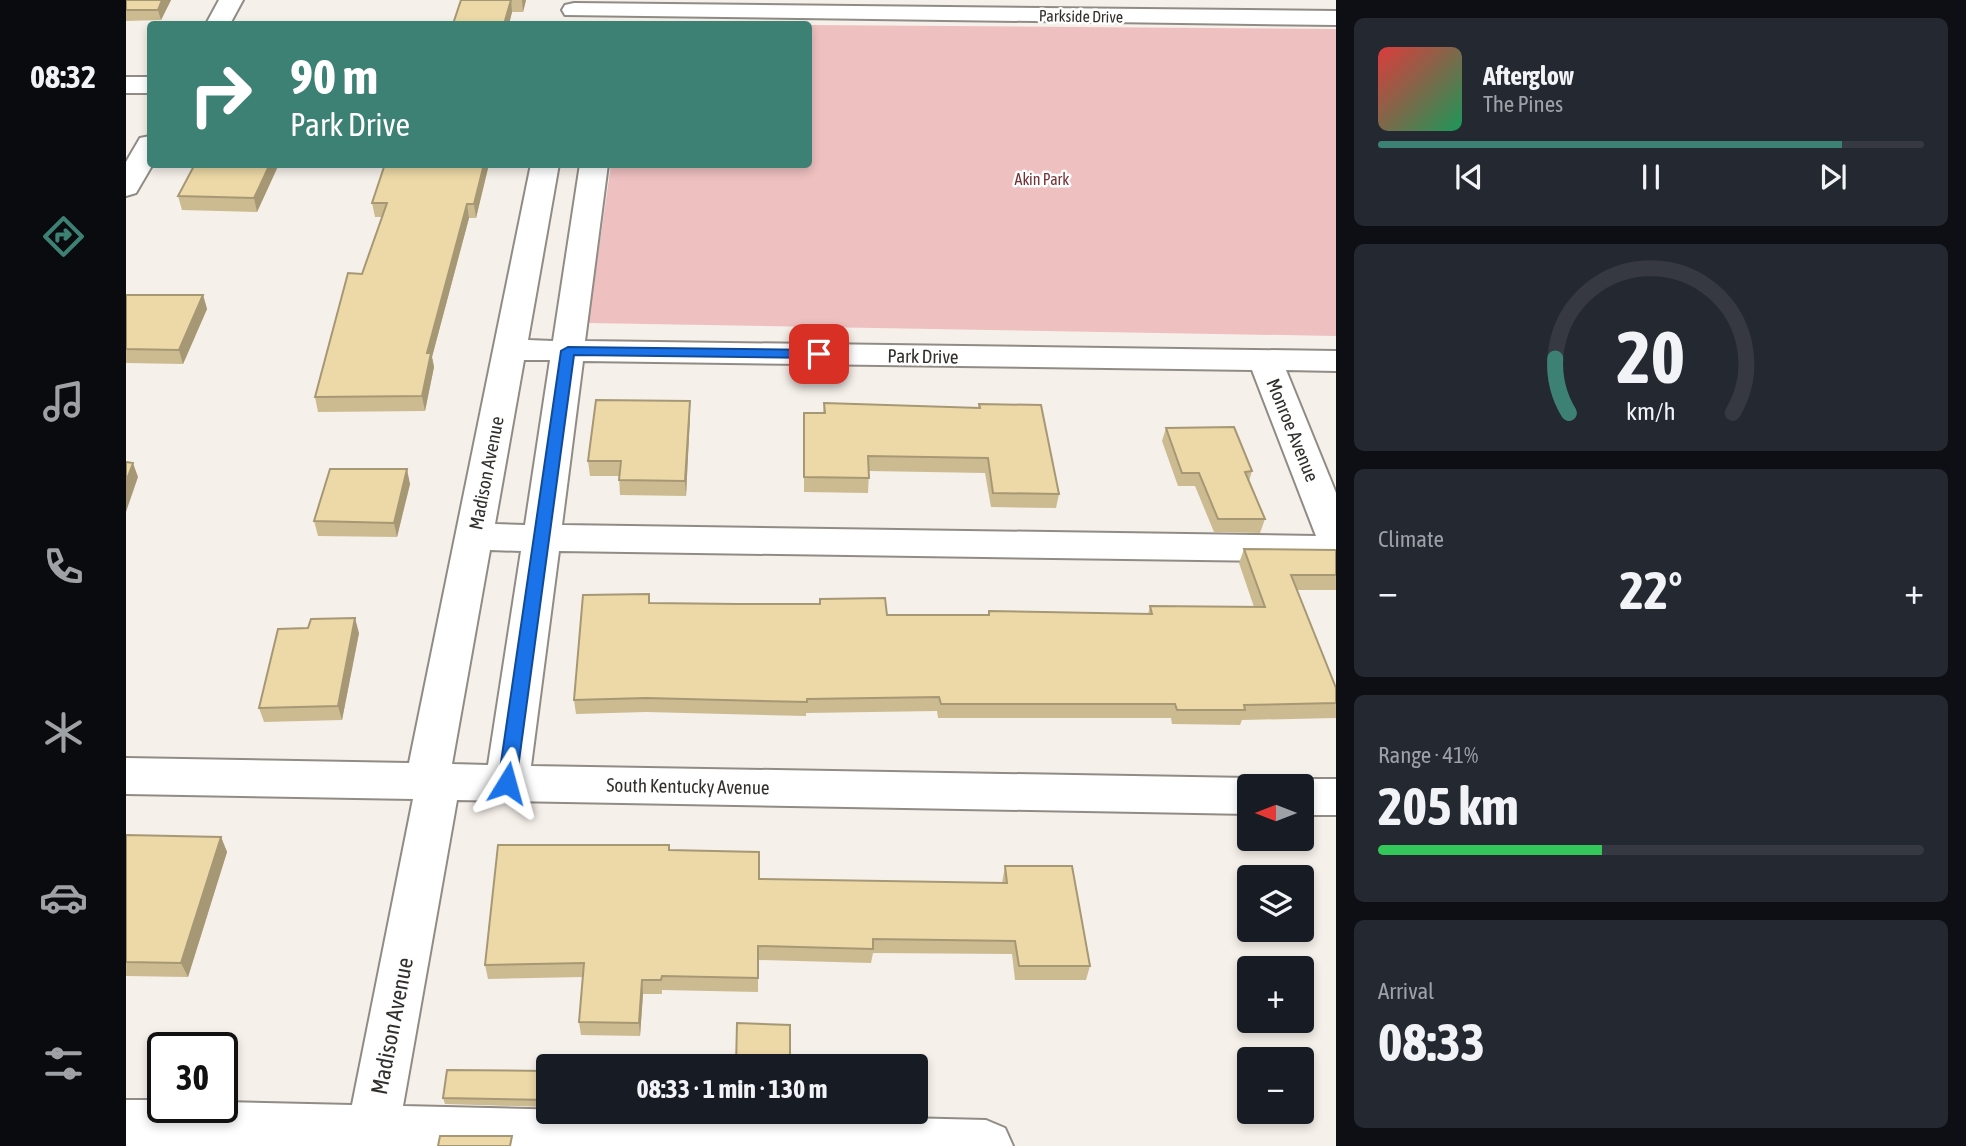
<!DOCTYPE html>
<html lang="en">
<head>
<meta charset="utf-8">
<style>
	:root { --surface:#171b24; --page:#242831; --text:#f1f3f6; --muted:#9ea1a6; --line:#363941; --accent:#3d8175 }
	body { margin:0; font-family:"Asap Condensed",sans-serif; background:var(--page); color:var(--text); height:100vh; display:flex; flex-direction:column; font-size:26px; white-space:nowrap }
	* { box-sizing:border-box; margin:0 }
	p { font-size:23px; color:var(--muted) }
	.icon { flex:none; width:38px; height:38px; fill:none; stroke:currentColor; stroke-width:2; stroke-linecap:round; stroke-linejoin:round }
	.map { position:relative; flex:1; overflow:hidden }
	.details { display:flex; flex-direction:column; gap:18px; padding:18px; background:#0d0f14; width:630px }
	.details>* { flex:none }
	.top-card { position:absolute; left:21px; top:21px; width:665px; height:147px; border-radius:7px; box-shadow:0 4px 10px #0003; background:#3d8175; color:#fff; overflow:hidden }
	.needle { width:46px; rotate:270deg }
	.controls { position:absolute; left:1111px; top:774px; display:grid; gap:14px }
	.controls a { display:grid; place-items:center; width:77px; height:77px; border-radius:7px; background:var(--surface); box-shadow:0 4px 10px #0003; font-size:35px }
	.speed { position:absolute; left:21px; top:1032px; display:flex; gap:14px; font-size:35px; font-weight:700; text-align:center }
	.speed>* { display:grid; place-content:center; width:91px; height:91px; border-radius:50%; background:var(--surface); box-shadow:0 4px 10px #0003; line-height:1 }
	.speed .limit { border:4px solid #111; border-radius:10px; background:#fff; color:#111 }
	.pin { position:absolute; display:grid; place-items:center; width:60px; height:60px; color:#fff; margin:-30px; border-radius:14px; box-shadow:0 4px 10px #0006 }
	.me { position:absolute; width:77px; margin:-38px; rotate:8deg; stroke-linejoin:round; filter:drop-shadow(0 0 5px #0008) }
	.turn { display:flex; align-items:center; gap:24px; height:147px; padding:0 28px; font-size:32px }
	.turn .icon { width:91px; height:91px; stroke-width:2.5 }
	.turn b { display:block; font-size:49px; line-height:60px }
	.big { font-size:52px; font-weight:700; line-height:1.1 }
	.details .card { flex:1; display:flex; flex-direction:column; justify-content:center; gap:10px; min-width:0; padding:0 24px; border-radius:10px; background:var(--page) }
	.details .dial { align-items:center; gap:0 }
	.dial svg { height:182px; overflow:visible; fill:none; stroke:var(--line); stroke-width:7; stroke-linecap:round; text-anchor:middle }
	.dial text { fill:var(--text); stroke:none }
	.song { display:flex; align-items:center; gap:21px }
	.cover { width:84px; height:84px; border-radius:10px; background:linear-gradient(135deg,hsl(0 70% 55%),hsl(150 70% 35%)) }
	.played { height:7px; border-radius:4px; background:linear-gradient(90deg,var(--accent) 85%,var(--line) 85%) }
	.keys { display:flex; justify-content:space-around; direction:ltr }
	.heat { display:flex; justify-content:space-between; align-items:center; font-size:38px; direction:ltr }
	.charge { height:10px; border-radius:5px; background:linear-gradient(90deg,#34c759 41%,var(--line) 0) }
	.trip { position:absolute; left:410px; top:1054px; width:392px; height:70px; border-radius:7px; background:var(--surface); box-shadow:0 4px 10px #0003; font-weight:700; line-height:70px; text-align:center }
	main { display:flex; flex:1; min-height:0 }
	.menu { display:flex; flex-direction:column; width:126px; justify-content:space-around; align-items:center; background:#090b0e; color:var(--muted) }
	.menu .icon { width:49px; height:49px }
	.menu .current { color:var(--accent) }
	.menu b { font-size:32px; color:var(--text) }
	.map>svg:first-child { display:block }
</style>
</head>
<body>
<main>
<nav class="menu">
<b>08:32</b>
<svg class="icon current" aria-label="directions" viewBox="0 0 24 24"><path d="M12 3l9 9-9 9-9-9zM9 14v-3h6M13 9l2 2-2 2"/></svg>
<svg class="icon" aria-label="music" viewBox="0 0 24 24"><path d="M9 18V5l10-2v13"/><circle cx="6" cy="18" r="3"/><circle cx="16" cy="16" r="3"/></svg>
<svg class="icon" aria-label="phone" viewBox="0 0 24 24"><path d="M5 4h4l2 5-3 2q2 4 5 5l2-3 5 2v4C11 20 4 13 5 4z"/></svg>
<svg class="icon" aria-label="climate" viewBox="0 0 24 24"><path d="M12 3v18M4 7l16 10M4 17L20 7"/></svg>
<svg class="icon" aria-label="car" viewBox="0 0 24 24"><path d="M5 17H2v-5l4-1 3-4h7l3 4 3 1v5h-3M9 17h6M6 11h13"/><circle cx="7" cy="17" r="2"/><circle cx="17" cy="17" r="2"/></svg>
<svg class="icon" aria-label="filters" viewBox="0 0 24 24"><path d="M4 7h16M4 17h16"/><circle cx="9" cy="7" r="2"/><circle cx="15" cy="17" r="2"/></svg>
</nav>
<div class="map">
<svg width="1210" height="1146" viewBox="0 0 1210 1146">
	<rect width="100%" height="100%" fill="#f6f0ea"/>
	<path fill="#efc0c0" d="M 683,25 L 1210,29 L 1210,336 L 462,323 L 485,165 L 682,164 Z"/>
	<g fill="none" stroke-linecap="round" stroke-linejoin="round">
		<defs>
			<g id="minor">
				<path d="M 93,0 L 117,0 L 104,24 L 80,24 Z"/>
				<path d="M 448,3 L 1210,11 L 1210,25 L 439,15 L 436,10 L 439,5 Z"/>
				<rect x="0" y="77" width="24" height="16"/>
				<path d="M 24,136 L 27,164 L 10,193 L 0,196 L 0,162 L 14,138 Z"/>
				<path d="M 405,164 L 433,164 L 402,340 L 427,341 L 454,164 L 482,164 L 459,341 L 1210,351 L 1210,371 L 1160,370 L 1210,493 L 1210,562 L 433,551 L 405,766 L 1124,778 L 1141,786 L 1124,786 L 1124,814 L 331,800 L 277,1106 L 860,1120 L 879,1128 L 887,1146 L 0,1146 L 0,1100 L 37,1100 L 37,1108 L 96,1108 L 96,1102 L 226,1105 L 287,799 L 0,794 L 0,758 L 283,763 ZM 398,360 L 424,360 L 399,525 L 369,524 ZM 457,361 L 1126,370 L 1190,536 L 436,525 ZM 364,550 L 395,551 L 362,765 L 326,764 Z"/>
				<path d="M 1176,779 L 1210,779 L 1210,815 L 1176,815 L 1176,786 L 1160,786 Z"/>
			</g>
		</defs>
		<use href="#minor" stroke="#918b86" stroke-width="4"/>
		<use href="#minor" fill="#fff" fill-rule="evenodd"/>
	</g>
	<g fill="#ccbb90">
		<path d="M 0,0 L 45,0 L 35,20 L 0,21 Z"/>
		<path d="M 335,0 L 400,0 L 397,12 L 386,12 L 383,24 L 327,24 Z"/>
		<path d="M 153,164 L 131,212 L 56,210 L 52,196 Z"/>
		<path d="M 363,164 L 350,218 L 343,218 L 306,357 L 308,367 L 299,411 L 192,412 L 189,397 L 236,274 L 256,217 L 249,217 L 246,203 Z"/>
		<path d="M 0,295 L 77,295 L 81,309 L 57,364 L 0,363 Z"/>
		<path d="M 698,403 L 852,408 L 853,404 L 933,494 L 930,508 L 865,507 L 859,473 L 743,471 L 742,493 L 678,492 L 678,413 L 697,413 Z"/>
		<path d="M 564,416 L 560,496 L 494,495 L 493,476 L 464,476 L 462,461 Z"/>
		<path d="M 1040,428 L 1126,471 L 1123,481 L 1139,519 L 1134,533 L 1088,532 L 1069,486 L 1052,486 L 1036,441 Z"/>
		<path d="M 284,484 L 271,537 L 192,536 L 188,521 Z"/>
		<path d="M 1118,549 L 1210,550 L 1210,590 L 1171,590 L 1210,703 L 1210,718 L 1116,720 L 1114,725 L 1046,724 L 1045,718 L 812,718 L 811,711 L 680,713 L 680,716 L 520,712 L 450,714 L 448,700 L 524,603 L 694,604 L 694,599 L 761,615 L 862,615 L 863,611 L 1022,614 L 1024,606 L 1128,607 L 1113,563 Z"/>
		<path d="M 233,633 L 216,720 L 138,722 L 133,708 Z"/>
		<path d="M 0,835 L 95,837 L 101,852 L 62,977 L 0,976 Z"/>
		<path d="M 543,850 L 633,879 L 876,883 L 879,866 L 964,966 L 960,980 L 889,980 L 886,954 L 747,953 L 745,963 L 632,960 L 632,992 L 536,990 L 536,994 L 517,994 L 514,1036 L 455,1035 L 453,1022 L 457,977 L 362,979 L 359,965 Z"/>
		<path d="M 422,1071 L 422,1107 L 319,1104 L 317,1098 Z"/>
		<path d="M 608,1111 L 663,1111 L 663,1113 Z"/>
	</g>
	<g fill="#a69875">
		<path d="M 36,0 L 45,0 L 35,20 L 32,10 Z"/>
		<path d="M 385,0 L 386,12 L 383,24 L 378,24 Z"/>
		<path d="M 396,0 L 400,0 L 397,12 Z"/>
		<path d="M 144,164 L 153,164 L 131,212 L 128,198 Z"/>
		<path d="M 358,164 L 363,164 L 350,218 L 348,204 Z"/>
		<path d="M 341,204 L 343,218 L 306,357 L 308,367 L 299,411 L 296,396 L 301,353 Z"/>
		<path d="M 77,295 L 81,309 L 57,364 L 53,350 Z"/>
		<path d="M 564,401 L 564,416 L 560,496 L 559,481 Z"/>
		<path d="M 7,463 L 12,477 L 0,512 L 0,482 Z"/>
		<path d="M 281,469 L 284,484 L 271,537 L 268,523 Z"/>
		<path d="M 229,618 L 233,633 L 216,720 L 212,706 Z"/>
		<path d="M 95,837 L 101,852 L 62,977 L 55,963 Z"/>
		<path d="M 516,980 L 517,994 L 514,1036 L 513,1023 Z"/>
	</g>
	<g fill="#edd9a7" stroke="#a69875" stroke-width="2">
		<path d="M 0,0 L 36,0 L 32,10 L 0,10 Z"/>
		<path d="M 335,0 L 385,0 L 378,24 L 327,24 Z"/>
		<path d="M 69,164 L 144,164 L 128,198 L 52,196 Z"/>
		<path d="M 259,164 L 358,164 L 348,204 L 341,204 L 301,353 L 305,353 L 296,396 L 189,397 L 222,273 L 236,274 L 261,203 L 246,203 Z"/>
		<path d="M 0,295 L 77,295 L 53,350 L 0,349 Z"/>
		<path d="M 470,400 L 564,401 L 559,481 L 493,480 L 495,461 L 462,461 Z"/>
		<path d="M 698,403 L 854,408 L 853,404 L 915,405 L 933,494 L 867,493 L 862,458 L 742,456 L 743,478 L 678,477 L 678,413 L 699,413 Z"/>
		<path d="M 1108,427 L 1126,471 L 1119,472 L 1139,519 L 1092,519 L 1073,473 L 1056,473 L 1040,428 Z"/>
		<path d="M 0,462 L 7,463 L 0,482 Z"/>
		<path d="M 204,469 L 281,469 L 268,523 L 188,521 Z"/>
		<path d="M 1118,549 L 1210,550 L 1210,575 L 1165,575 L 1210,688 L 1210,703 L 1118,705 L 1119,710 L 1051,710 L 1049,704 L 815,704 L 813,697 L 681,699 L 681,702 L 520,698 L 448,700 L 457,595 L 523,594 L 523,603 L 612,604 L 694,604 L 694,599 L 759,598 L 761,615 L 863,615 L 863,611 L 1026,614 L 1024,606 L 1139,607 Z"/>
		<path d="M 229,618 L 212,706 L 133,708 L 152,629 L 182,628 L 185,619 Z"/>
		<path d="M 0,835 L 95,837 L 55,963 L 0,962 Z"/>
		<path d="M 372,845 L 543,845 L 543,850 L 633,852 L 633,879 L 881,883 L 879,866 L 946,866 L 964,966 L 893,966 L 889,941 L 747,939 L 747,949 L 632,946 L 632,978 L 536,976 L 535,980 L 516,980 L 513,1023 L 453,1022 L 458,963 L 359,965 Z"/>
		<path d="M 611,1023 L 664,1025 L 664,1066 L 610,1066 Z"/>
		<path d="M 321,1070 L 422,1071 L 422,1100 L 317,1098 Z"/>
		<path d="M 314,1136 L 386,1136 L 384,1146 L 312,1146 Z"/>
	</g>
	<path fill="#1a73e8" stroke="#114b97" stroke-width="2" d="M 442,347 L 693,350 L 700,354 L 693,358 L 448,355 L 390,783 L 381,790 L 372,783 L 435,351 Z"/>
	<g text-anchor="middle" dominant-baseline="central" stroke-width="5" stroke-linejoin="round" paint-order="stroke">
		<g font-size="16" fill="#32302d" stroke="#fefefe">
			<text transform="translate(955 16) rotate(1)">Parkside Drive</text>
		</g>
		<g font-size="16" fill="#773135" stroke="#fefefe">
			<text x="916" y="179">Akin Park</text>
		</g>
		<g font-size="19" fill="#32302d" stroke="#fefefe">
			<text transform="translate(797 356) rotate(1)">Park Drive</text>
			<text transform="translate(1167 430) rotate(68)">Monroe Avenue</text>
			<text transform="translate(360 473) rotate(-79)">Madison Avenue</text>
			<text transform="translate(562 786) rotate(1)">South Kentucky Avenue</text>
		</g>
		<g font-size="23" fill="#32302d" stroke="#fefefe">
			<text transform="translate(266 1026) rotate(-79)">Madison Avenue</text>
		</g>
	</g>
</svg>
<div class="controls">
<a><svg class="needle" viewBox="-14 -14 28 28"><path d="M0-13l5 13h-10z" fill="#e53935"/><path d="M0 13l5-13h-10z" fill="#9ea1a6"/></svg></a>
<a><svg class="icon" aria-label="layers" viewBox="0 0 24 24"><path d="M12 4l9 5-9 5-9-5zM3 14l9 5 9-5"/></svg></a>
<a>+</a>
<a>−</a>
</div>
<div class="speed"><div class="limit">30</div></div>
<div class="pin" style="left:693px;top:354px;background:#d93025"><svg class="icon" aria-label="arrive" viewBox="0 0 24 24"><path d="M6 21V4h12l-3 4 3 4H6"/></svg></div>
<svg class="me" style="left:381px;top:783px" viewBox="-20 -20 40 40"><path d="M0-17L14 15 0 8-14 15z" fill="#1a73e8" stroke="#fff" stroke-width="4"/></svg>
<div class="trip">08:33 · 1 min · 130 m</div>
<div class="top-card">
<div class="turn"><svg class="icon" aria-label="right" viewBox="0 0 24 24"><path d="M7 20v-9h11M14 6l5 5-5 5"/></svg><div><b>90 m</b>Park Drive</div></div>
</div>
</div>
<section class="details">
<div class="card">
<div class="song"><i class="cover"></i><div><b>Afterglow</b><p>The Pines</p></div></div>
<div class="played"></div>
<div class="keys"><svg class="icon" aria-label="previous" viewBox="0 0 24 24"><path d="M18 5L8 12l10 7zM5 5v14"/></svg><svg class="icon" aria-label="pause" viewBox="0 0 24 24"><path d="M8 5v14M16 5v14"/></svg><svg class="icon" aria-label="next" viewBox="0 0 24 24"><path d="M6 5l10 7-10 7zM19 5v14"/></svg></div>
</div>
<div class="card dial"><svg viewBox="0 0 100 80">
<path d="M14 69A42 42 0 1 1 86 69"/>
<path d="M14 69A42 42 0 0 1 8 45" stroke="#3d8175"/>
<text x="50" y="56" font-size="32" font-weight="700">20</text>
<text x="50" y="72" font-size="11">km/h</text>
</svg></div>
<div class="card"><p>Climate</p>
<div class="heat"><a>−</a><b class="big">22°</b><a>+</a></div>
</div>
<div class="card"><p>Range · 41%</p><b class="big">205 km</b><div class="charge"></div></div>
<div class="card"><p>Arrival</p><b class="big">08:33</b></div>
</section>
</main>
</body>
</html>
